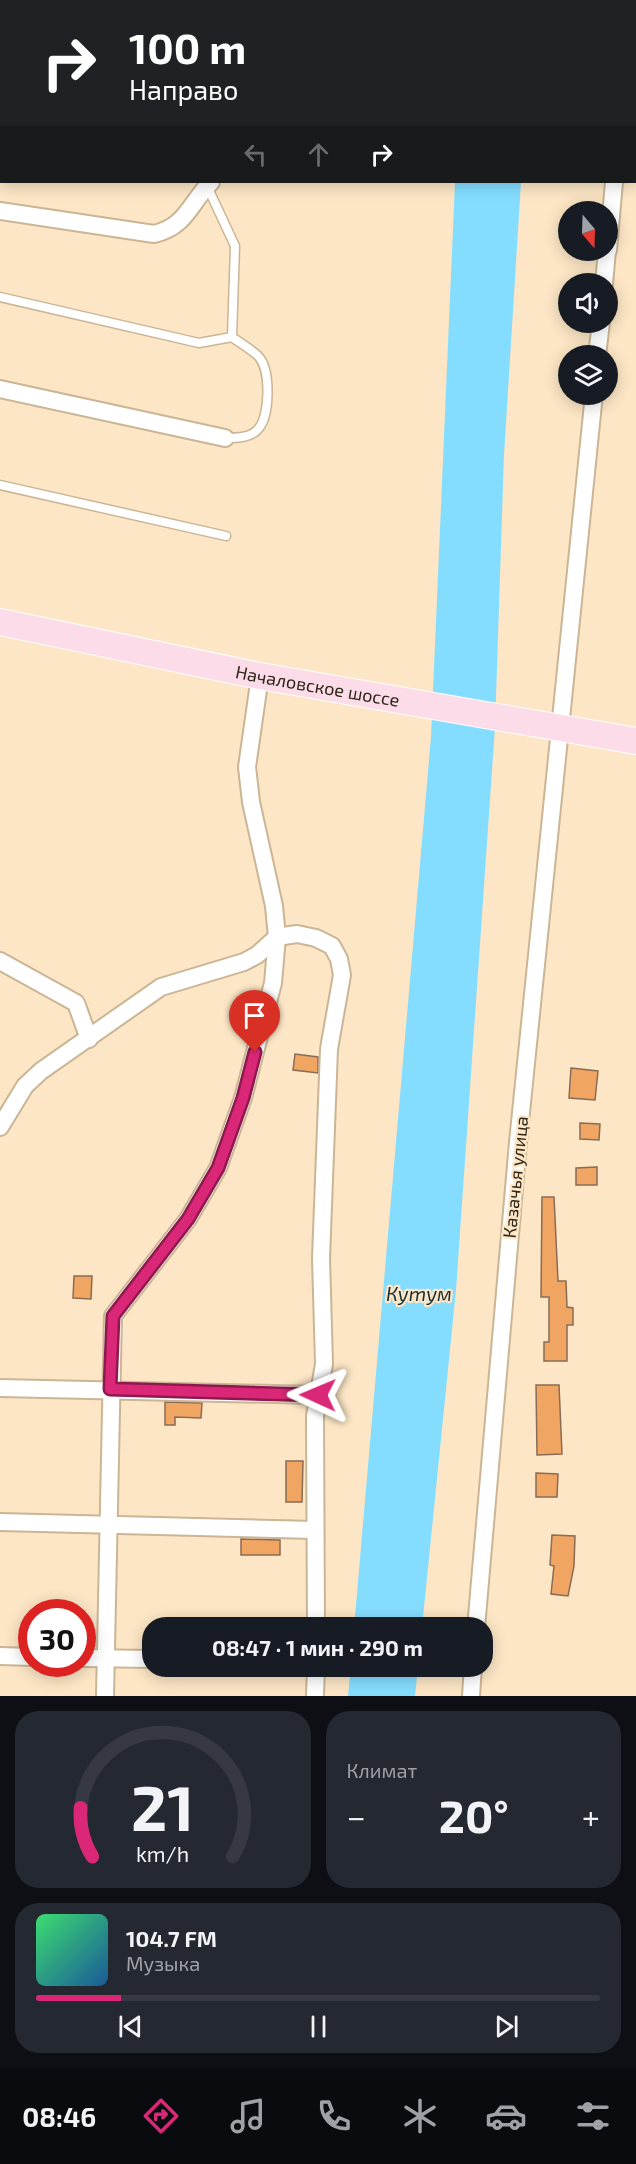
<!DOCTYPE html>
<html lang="ru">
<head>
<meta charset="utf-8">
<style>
	:root { --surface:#171b24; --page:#242831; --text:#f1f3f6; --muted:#9ea1a6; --line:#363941; --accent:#db2777 }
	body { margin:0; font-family:"Exo 2",sans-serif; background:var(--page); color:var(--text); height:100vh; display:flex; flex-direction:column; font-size:22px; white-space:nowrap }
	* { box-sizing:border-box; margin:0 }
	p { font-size:20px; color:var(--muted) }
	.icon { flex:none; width:33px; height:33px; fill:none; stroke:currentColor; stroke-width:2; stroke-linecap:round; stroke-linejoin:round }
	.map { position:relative; height:1696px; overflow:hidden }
	.panel { display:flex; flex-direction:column; gap:15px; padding:15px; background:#0d0f14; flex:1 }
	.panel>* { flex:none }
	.hud { position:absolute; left:0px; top:0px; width:636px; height:183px; box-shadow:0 3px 15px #0003; background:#202124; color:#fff; overflow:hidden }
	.needle { width:39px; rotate:161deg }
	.fabs { position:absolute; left:558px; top:201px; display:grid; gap:12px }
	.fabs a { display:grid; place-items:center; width:60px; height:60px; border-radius:50%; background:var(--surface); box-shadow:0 3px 15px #0003; font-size:30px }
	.speed { position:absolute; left:18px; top:1599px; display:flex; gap:12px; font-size:30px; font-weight:700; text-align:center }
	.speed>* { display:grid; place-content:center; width:78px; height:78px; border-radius:50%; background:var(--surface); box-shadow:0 3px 15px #0003; line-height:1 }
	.speed .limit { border:9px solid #d22; background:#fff; color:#111 }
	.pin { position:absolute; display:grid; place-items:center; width:51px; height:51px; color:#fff; margin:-62px -26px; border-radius:50% 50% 50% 0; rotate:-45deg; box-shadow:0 0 6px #0007 }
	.pin .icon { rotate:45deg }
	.me { position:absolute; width:66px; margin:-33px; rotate:271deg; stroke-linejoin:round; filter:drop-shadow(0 0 4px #0008) }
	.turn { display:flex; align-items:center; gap:21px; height:126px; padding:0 30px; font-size:27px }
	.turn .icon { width:78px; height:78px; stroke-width:2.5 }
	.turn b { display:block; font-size:42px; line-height:51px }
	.lanes { display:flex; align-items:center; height:57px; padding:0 30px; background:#0003; justify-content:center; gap:30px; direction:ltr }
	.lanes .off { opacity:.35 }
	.big { font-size:45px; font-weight:700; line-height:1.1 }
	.panel .widget { flex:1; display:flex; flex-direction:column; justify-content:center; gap:9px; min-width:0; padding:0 21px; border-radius:24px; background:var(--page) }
	.panel .dial { align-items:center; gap:0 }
	.dial svg { height:156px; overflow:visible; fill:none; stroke:var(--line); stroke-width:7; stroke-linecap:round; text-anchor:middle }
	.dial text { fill:var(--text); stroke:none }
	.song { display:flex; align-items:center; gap:18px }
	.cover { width:72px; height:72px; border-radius:9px; background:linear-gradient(135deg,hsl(140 70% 55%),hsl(210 70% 35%)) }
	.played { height:6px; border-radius:3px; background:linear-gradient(90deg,var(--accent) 15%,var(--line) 15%) }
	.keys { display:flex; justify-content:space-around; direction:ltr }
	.heat { display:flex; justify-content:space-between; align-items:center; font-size:33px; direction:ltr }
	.panel .tiles { flex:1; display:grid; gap:15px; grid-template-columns:1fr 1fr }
	.widget:last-child { grid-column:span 2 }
	.trip { position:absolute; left:142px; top:1617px; width:351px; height:60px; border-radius:24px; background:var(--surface); box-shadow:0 3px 15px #0003; font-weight:700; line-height:60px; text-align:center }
	.menu { display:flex; height:96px; justify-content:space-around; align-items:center; background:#090b0e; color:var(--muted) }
	.menu .icon { width:42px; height:42px }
	.menu .active { color:var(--accent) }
	.menu b { font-size:27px; color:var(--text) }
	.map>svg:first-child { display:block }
</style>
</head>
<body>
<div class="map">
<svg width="636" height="1696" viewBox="0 0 636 1696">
	<rect width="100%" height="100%" fill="#fce6c5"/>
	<g fill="#84ddff">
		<path d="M 455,182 L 521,182 L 504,455 L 495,727 L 456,1290 L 422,1627 L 354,1628 L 431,737 Z"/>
		<path d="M 351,1667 L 418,1667 L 415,1696 L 348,1696 Z"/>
	</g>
	<g fill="#f1a563" stroke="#886c55" stroke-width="1.5">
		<path d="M 295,1054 L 318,1057 L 318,1073 L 293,1070 Z"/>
		<path d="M 571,1068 L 598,1071 L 595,1100 L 569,1098 Z"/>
		<path d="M 580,1123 L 600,1124 L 599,1140 L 580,1139 Z"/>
		<path d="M 597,1167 L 597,1185 L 576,1185 L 576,1168 Z"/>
		<path d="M 542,1197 L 554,1197 L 558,1281 L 566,1281 L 567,1307 L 573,1308 L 573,1325 L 567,1325 L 567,1361 L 544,1361 L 544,1342 L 549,1342 L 549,1297 L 541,1297 Z"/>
		<path d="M 74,1276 L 92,1276 L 91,1299 L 73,1298 Z"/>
		<path d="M 536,1385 L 559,1385 L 562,1454 L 537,1455 Z"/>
		<path d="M 165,1402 L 202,1403 L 201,1418 L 175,1417 L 175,1425 L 165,1425 Z"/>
		<path d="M 286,1461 L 303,1461 L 302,1502 L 286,1502 Z"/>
		<path d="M 536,1473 L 558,1474 L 557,1497 L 536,1497 Z"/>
		<path d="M 552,1535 L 575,1536 L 574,1566 L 568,1596 L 551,1594 L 554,1566 L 550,1565 Z"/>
		<path d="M 241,1539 L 280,1540 L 280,1555 L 241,1555 Z"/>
	</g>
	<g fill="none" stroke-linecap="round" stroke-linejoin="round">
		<defs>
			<g id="lane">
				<path d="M 207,186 L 235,246 L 232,337 C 240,343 251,349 258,356 C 271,369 270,414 259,428 C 252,438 236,438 225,438"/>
				<path d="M 0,297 L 199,343 L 232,337"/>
				<path d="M 0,485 L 226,536"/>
			</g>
			<g id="street">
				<path d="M 282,0 L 282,2"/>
				<path d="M 631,2 L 632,0"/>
				<path d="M 0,123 L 2,123"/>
				<path d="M 0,211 L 154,234 C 186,227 190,203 211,182"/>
				<path d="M 608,250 L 614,182"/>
				<path d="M 604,284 L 607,250"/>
				<path d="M 597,356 L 601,322"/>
				<path d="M 0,389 L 225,438"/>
				<path d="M 0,961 L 76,1003 L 89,1039"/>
				<path d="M 0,1127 L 25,1086 L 41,1071 L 161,987 L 244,962 L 257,955 L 277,937 L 297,934 L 316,938 L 332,946 L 339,959 L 342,975 L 329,1049 L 321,1258 L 324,1364 L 315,1416 L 316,1628"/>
				<path d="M 0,1388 L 318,1395"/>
				<path d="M 0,1522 L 315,1530"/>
				<path d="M 476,1628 L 518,1142 L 594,394"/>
				<path d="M 0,1656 L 32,1657"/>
				<path d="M 82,1658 L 153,1659"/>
				<path d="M 105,1696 L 113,1316 L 188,1219 L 218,1168 L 243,1098 L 273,983 L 277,937 L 274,906 L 251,802 L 247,767 L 260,676"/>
				<path d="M 315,1696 L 316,1666"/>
				<path d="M 471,1696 L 473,1666"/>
			</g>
			<g id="primary">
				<path id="s1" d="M 0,622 L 260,676 L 636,741"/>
			</g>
		</defs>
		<use href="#lane" stroke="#cab595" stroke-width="11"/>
		<use href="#street" stroke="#cab595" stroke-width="20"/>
		<use href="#primary" stroke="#fff" stroke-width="28"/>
		<use href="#lane" stroke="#fff" stroke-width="8"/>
		<use href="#street" stroke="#fff" stroke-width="16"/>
		<use href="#primary" stroke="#fbdce8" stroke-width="26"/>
	</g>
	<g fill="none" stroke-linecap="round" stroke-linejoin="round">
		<defs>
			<path id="route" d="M 255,1052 L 243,1098 L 218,1168 L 188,1219 L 113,1316 L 110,1389 L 318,1395"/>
		</defs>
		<use href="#route" stroke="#8e194d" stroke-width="15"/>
		<use href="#route" stroke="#db2777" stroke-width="10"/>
	</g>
	<g text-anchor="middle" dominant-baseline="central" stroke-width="4.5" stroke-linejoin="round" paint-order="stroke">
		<g font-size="18" fill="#2f271a" stroke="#fce6c5">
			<text stroke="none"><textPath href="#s1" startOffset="324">Началовское шоссе</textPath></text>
			<text transform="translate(515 1177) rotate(-84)">Казачья улица</text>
		</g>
		<g font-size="20" font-style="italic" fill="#1a2e36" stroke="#fce6c5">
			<text x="419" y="1293">Кутум</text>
		</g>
	</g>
</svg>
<div class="fabs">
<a><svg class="needle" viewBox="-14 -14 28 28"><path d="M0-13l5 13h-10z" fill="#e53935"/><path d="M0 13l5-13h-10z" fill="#9ea1a6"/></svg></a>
<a><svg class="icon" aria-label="sound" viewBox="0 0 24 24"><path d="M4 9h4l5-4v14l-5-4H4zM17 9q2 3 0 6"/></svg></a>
<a><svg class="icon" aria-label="layers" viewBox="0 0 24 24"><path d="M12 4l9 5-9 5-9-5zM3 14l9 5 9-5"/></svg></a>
</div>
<div class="speed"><div class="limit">30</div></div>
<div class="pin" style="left:255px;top:1052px;background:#d93025"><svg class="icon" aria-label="arrive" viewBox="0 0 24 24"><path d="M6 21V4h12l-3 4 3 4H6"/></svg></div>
<svg class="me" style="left:318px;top:1395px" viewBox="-20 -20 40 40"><path d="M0-17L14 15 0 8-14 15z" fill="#db2777" stroke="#fff" stroke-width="4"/></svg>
<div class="trip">08:47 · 1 мин · 290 m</div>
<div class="hud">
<div class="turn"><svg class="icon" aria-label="right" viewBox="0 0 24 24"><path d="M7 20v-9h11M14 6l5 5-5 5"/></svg><div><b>100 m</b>Направо</div></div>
<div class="lanes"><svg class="icon off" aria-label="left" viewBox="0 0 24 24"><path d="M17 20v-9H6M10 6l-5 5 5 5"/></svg><svg class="icon off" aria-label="ahead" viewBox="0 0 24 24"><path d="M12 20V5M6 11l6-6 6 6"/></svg><svg class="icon" aria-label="right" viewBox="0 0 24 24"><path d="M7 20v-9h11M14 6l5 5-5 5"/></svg></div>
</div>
</div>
<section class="panel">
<div class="tiles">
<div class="widget dial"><svg viewBox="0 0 100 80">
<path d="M14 69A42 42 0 1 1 86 69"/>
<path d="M14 69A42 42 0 0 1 8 44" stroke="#db2777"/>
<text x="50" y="56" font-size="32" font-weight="700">21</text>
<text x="50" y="72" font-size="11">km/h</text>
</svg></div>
<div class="widget"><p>Климат</p>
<div class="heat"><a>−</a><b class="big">20°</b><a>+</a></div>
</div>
<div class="widget">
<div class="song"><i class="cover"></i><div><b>104.7 FM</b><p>Музыка</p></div></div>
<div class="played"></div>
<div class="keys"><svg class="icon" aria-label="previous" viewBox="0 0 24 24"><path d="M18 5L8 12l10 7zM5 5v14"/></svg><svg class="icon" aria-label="pause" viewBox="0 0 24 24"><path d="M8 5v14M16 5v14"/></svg><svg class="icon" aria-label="next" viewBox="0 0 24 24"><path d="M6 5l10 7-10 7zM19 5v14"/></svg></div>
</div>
</div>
</section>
<nav class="menu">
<b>08:46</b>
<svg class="icon active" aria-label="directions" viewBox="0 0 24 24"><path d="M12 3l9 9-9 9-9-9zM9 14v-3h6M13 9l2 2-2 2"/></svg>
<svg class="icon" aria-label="music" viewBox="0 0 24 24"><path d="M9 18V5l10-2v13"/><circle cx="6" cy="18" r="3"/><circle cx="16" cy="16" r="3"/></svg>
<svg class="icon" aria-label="phone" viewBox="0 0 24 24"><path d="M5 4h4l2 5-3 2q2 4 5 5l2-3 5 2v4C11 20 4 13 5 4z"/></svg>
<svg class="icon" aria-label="climate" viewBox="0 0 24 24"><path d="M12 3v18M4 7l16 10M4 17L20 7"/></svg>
<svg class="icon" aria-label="car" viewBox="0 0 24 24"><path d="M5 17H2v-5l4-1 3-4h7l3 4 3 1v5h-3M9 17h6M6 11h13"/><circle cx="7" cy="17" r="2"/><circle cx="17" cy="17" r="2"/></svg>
<svg class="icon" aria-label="filters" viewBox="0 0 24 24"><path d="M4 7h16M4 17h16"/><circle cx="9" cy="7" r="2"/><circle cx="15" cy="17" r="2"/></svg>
</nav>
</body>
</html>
